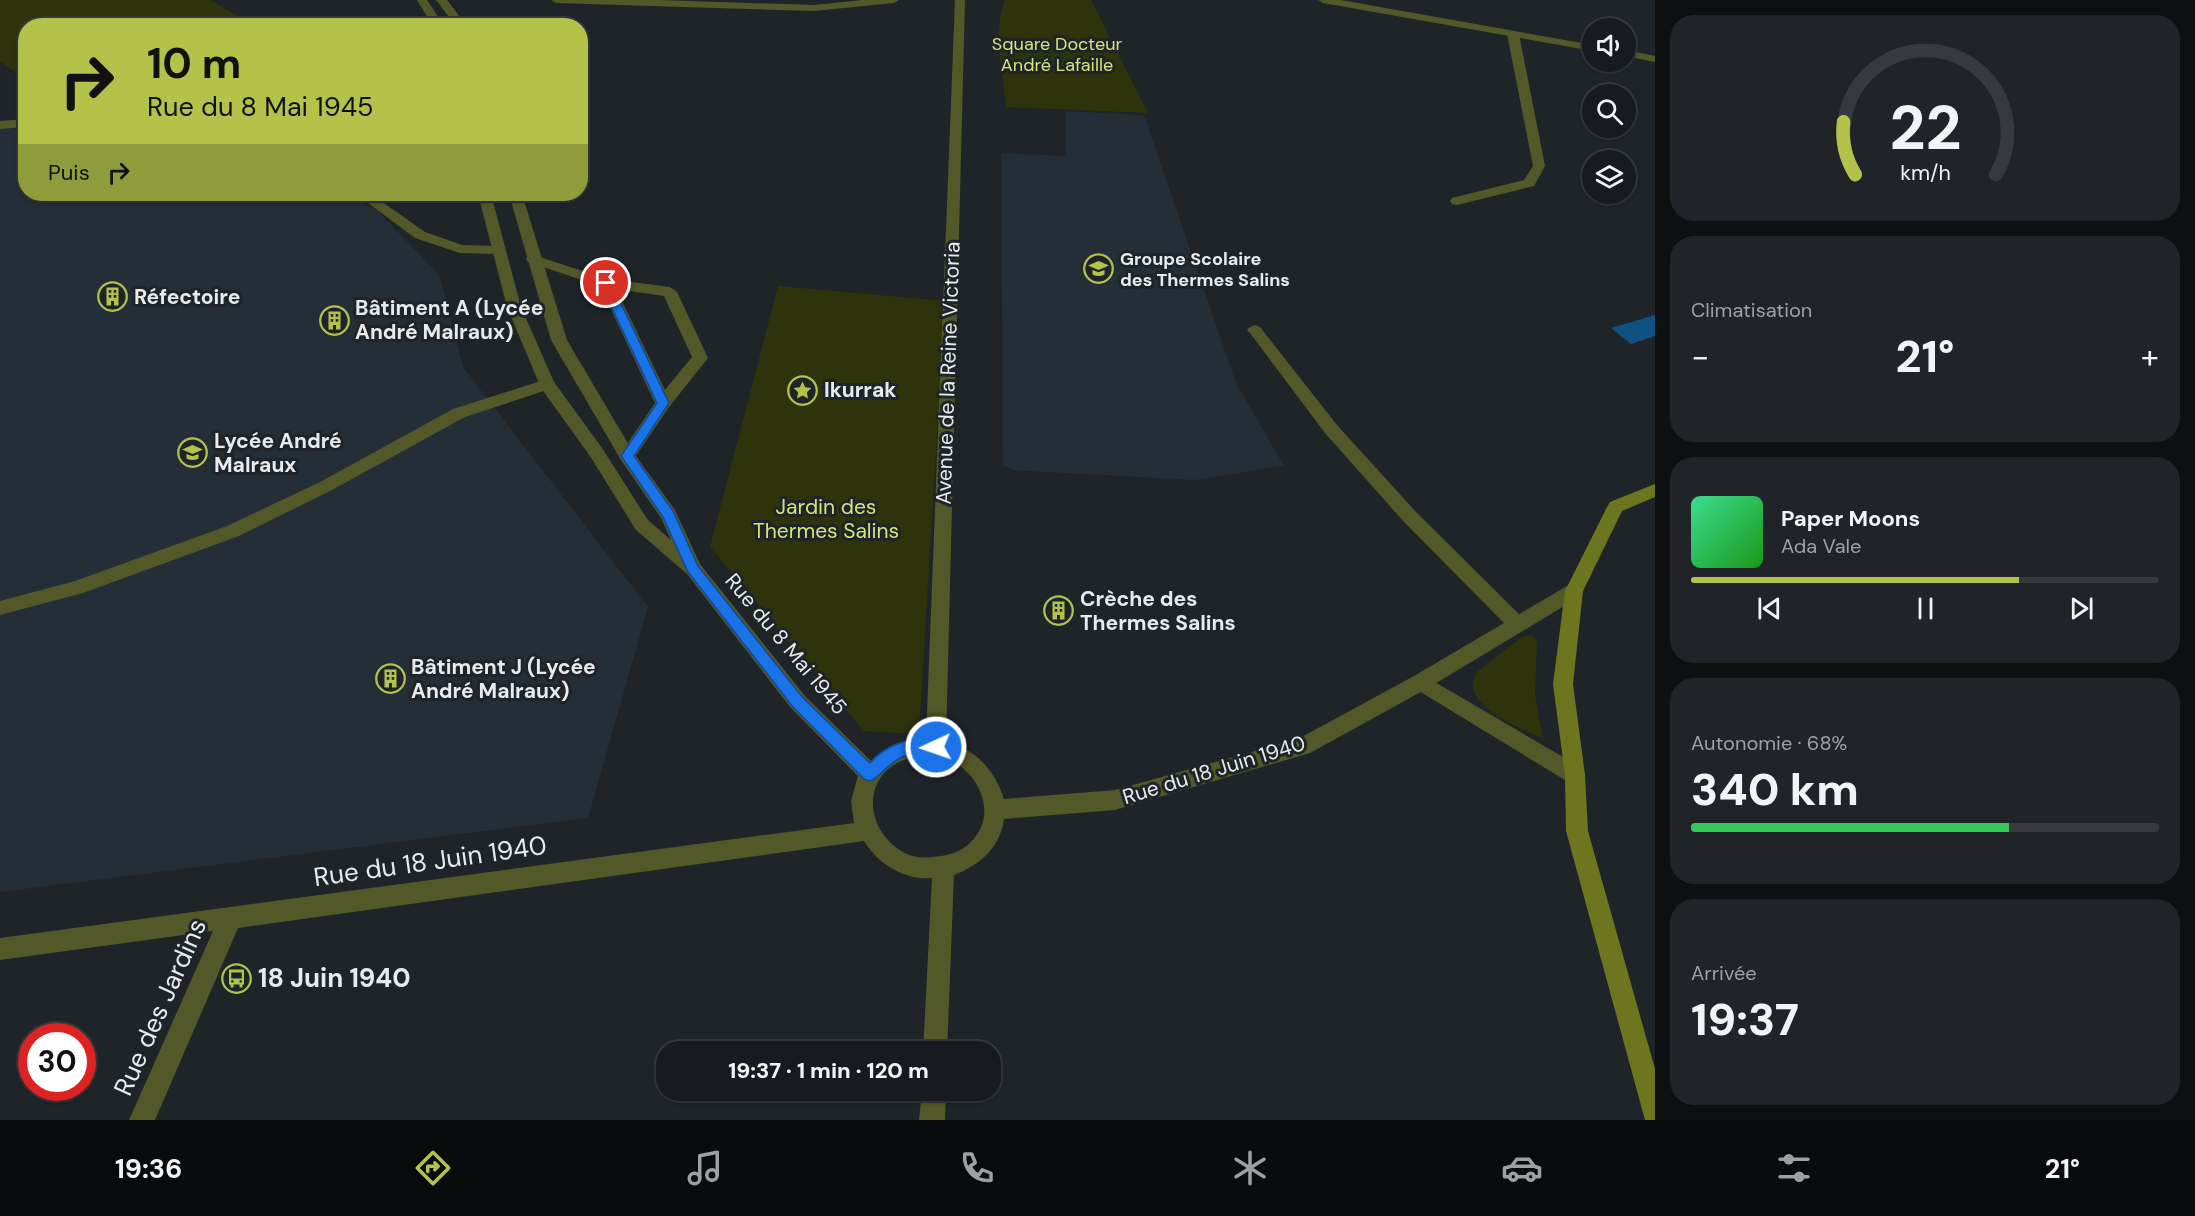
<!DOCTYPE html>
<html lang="fr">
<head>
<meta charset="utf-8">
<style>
	:root { --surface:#171b1f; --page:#202428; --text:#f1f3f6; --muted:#9ea1a4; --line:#36393d; --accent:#b5c24a }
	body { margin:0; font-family:"DM Sans",sans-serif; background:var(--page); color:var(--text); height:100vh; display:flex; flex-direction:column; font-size:22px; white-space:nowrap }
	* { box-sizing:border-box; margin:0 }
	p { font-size:20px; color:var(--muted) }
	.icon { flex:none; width:33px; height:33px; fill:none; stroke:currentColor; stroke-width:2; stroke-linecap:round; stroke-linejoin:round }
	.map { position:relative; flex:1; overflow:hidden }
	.details { display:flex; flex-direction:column; gap:15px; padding:15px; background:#0d0f11; width:540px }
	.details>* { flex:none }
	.banner { position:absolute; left:18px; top:18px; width:570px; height:183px; border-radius:24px; box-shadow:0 2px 4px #0004,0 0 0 2px var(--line); background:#b5c24a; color:#111; overflow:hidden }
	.fabs { position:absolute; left:1582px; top:18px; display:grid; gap:12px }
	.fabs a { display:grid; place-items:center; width:54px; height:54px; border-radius:50%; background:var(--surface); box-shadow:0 2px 4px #0004,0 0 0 2px var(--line); font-size:30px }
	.speed { position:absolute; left:18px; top:1023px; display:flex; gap:12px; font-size:30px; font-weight:700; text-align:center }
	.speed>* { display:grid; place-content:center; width:78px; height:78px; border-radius:50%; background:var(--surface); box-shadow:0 2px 4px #0004,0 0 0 2px var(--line); line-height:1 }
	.speed .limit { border:9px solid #d22; background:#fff; color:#111 }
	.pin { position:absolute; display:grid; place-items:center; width:51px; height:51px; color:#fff; margin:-26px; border:3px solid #fff; border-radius:50%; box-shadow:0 2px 6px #0007 }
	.me { position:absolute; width:66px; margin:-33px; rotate:267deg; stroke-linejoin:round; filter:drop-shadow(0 0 4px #0008) }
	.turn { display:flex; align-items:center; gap:21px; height:126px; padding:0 30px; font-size:27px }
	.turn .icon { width:78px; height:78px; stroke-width:2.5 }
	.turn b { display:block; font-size:42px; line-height:51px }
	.then { display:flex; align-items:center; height:57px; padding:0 30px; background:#0003; gap:12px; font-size:22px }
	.big { font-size:45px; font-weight:800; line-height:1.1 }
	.details .tile { flex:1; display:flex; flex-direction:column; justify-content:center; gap:9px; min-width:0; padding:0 21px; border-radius:24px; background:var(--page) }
	.details .dial { align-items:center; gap:0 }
	.dial svg { height:156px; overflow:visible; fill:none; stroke:var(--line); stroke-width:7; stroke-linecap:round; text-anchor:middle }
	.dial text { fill:var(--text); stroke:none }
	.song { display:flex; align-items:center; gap:18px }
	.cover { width:72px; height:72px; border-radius:9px; background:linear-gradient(135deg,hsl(150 70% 55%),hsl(120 70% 35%)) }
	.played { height:6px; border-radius:3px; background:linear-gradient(90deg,var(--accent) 70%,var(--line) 70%) }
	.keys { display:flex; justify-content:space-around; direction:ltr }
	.heat { display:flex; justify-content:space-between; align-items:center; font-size:33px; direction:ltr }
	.charge { height:9px; border-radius:4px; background:linear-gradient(90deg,#34c759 68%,var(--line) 0) }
	.trip { position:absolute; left:656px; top:1041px; width:345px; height:60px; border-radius:24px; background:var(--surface); box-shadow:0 2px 4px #0004,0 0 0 2px var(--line); font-weight:800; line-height:60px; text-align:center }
	.dock { display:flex; height:96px; justify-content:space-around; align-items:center; background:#090b0c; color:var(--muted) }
	.dock .icon { width:42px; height:42px }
	.dock .on { color:var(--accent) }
	.dock b { font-size:27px; color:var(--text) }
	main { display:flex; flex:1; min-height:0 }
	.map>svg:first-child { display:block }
</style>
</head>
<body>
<main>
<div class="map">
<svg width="1655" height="1120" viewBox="0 0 1655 1120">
	<rect width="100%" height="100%" fill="#1f2429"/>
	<g fill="#242e37">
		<path d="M 1065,111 L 1144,115 L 1236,383 L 1284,466 L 1194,480 L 1013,470 L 1003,465 L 1001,153 L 1066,156 Z"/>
		<path d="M 25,128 L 26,194 L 342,194 L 377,210 L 440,276 L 463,367 L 648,607 L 588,818 L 0,892 L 0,129 Z"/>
	</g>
	<g fill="#2f330b">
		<path d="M 0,0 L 210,0 L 241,18 L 222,26 L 26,26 L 25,79 L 0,61 Z"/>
		<path d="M 1005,0 L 1091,0 L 1148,113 L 1006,107 C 1003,74 992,31 1005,0 Z"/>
		<path d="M 778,286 L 945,301 L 919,734 L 864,731 L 710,547 Z"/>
		<path d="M 1531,635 L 1537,640 L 1535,695 L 1543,739 C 1522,729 1454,703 1478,671 L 1523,636 Z"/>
	</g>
	<path fill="#0f5180" d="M 1655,315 L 1655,336 L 1631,344 L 1611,328 Z"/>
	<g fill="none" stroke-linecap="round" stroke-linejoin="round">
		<g fill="#525827" fill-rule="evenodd">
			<path d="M 1513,31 L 1519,34 L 1545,166 L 1534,186 L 1457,205 L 1452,204 L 1450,201 L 1452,198 L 1524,180 L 1533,166 L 1507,34 Z"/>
			<path d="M 26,119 L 26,127 L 0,129 L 0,121 Z"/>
			<path d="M 356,194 L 371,194 L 425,232 L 462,245 L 497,246 L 504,250 L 497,254 L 460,253 L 415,238 Z"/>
			<path d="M 533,255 L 608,279 L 670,287 L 677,292 L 708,358 L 669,407 L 633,460 L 621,460 L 619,456 L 655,403 L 600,286 L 528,262 L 526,259 L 528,256 ZM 616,289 L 664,296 L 692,357 L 665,390 Z"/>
			<path d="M 1255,325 L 1260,327 L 1337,425 L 1416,512 L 1524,619 L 1526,624 L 1524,629 L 1517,632 L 1510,629 L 1404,522 L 1325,433 L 1250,333 L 1247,330 L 1250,327 Z"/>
			<path d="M 547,379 L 553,380 L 555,384 L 553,388 L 465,417 L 332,490 L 239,536 L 83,593 L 0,615 L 0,601 L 75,581 L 227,526 L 320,482 L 453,409 Z"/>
			<path d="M 1421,674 L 1582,768 L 1585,775 L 1582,782 L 1575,784 L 1568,782 L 1414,688 L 1411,682 L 1414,676 Z"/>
		</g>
		<g fill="#525827" fill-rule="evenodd">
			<path d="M 417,0 L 427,0 L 444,26 L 433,26 Z"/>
			<path d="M 436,0 L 447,0 L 467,26 L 456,26 Z"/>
			<path d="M 551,0 L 660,0 L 814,5 L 862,0 L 899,0 L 894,3 L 814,11 L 556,3 Z"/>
			<path d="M 955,0 L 965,0 L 946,741 C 977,751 994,769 1004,799 L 1115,790 L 1298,739 L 1414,676 L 1567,586 L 1574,584 L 1581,586 L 1583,591 L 1581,596 L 1428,688 L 1310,753 L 1115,810 L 1004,819 C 1000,848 980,865 954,875 L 947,1052 L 923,1052 L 932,878 C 905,881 877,863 864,841 L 238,928 L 155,1120 L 129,1120 L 213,931 L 0,960 L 0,938 L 854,823 L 851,801 L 858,776 L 791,708 L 687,574 L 636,530 L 590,456 L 541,388 L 507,307 L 478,194 L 491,194 L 521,307 L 554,382 L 602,448 L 648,520 L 671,540 L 661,518 L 621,460 L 551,340 L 509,194 L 522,194 L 567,340 L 633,452 L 675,510 L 700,564 L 805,696 L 871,761 C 883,748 908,736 926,738 ZM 918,755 C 927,756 937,756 945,758 C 973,767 996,805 978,833 C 969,847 957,854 941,856 C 928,858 916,859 905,853 C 871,836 860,789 892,766 C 899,761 910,758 918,755 Z"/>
			<path d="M 1318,0 L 1341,0 L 1593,45 L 1593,51 L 1323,3 Z"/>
			<path d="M 1626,50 L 1655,56 L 1655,62 L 1626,56 Z"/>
			<path d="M 922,1090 L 946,1090 L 945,1120 L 919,1120 Z"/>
		</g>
		<path fill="#6d761e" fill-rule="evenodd" d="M 1655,484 L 1655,497 L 1622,511 L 1583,591 L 1573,684 L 1585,775 L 1588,831 L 1655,1069 L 1655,1120 L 1645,1120 L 1566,831 L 1565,775 L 1553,684 L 1565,591 L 1607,507 L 1610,502 Z"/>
	</g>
	<path fill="#1a73e8" stroke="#114b97" stroke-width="1.5" d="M 606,280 L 611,283 L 669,403 L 634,456 L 673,511 L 698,566 L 803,698 L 870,763 C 886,744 917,733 941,742 L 944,747 L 941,752 C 928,757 913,751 900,758 C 888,764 881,776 870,781 L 864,779 L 793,707 L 688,572 L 663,517 L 621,456 L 657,403 L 600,283 Z"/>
	<defs>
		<symbol id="school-ring" viewBox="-11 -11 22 22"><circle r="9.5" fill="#1f2429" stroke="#b5c24a" stroke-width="1.5"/><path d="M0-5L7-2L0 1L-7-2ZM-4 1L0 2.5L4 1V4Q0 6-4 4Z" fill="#b5c24a"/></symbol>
		<symbol id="building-ring" viewBox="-11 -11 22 22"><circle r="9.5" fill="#1f2429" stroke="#b5c24a" stroke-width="1.5"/><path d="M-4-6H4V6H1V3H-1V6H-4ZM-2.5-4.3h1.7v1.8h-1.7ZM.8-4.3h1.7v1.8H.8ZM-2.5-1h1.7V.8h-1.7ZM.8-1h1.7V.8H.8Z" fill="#b5c24a"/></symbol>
		<symbol id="sight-ring" viewBox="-11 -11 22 22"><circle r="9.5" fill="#1f2429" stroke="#b5c24a" stroke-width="1.5"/><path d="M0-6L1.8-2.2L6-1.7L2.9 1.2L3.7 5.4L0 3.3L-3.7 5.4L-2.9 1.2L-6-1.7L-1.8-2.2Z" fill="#b5c24a"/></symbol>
		<symbol id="bus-ring" viewBox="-11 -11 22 22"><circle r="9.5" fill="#1f2429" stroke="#b5c24a" stroke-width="1.5"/><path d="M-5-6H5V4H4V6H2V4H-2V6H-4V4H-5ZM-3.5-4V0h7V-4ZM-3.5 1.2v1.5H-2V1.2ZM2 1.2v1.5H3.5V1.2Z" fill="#b5c24a"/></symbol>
	</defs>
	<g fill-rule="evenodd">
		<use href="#school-ring" x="1082" y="252" width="33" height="33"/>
		<use href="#building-ring" x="96" y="280" width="33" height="33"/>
		<use href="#building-ring" x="318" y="304" width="33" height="33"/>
		<use href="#sight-ring" x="786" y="374" width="33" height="33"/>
		<use href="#school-ring" x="176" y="436" width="33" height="33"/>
		<use href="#building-ring" x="1042" y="594" width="33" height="33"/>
		<use href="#building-ring" x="374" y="662" width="33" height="33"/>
		<use href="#bus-ring" x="220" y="962" width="33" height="33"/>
	</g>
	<g text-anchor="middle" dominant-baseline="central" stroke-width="6" stroke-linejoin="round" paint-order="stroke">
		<g font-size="18" fill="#d7e47c" stroke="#1f2429">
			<text x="1057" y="44">Square Docteur<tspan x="1057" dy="21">André Lafaille</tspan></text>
		</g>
		<g font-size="18" font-weight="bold" fill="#e8ebee" stroke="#1f2429" text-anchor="start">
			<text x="1120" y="259">Groupe Scolaire<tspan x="1120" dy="21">des Thermes Salins</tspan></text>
		</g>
		<g font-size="21" font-weight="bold" fill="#e8ebee" stroke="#1f2429" text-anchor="start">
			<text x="134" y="297">Réfectoire</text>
			<text x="355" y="308">Bâtiment A (Lycée<tspan x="355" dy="24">André Malraux)</tspan></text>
			<text x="824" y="390">Ikurrak</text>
			<text x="214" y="441">Lycée André<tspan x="214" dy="24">Malraux</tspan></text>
			<text x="1080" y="599">Crèche des<tspan x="1080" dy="24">Thermes Salins</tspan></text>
			<text x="411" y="667">Bâtiment J (Lycée<tspan x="411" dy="24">André Malraux)</tspan></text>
		</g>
		<g font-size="21" fill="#e8ebee" stroke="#1f2429">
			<text transform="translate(948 373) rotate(-88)">Avenue de la Reine Victoria</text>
			<text transform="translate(786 644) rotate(50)">Rue du 8 Mai 1945</text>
			<text transform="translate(1214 770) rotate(-17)">Rue du 18 Juin 1940</text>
		</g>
		<g font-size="21" fill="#d7e47c" stroke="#1f2429">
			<text x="826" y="507">Jardin des<tspan x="826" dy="24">Thermes Salins</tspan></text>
		</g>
		<g font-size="26" fill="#e8ebee" stroke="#1f2429">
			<text transform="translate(430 861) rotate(-8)">Rue du 18 Juin 1940</text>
			<text transform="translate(160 1007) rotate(-66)">Rue des Jardins</text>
		</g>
		<g font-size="26" font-weight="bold" fill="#e8ebee" stroke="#1f2429" text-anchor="start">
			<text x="258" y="978">18 Juin 1940</text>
		</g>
	</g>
</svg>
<div class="fabs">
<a><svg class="icon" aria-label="sound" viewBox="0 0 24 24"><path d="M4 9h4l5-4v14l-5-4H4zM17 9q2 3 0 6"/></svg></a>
<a><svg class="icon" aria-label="search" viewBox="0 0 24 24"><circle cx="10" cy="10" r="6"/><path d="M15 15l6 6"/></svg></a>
<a><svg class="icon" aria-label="layers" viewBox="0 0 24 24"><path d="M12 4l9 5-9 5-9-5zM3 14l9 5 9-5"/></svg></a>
</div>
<div class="speed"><div class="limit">30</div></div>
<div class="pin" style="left:606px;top:283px;background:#d93025"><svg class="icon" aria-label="arrive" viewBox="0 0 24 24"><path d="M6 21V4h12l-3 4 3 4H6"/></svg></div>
<svg class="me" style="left:936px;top:747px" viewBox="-20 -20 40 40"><circle r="17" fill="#1a73e8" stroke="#fff" stroke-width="3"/><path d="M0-11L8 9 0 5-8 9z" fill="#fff"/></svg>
<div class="trip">19:37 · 1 min · 120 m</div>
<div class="banner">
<div class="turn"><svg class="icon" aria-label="right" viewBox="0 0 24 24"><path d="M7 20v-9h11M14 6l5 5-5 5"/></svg><div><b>10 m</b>Rue du 8 Mai 1945</div></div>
<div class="then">Puis<svg class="icon" aria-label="right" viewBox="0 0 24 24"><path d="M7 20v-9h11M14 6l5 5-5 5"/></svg></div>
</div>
</div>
<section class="details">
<div class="tile dial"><svg viewBox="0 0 100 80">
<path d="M14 69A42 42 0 1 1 86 69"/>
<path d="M14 69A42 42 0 0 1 8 42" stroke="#b5c24a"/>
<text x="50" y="56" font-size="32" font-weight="700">22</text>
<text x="50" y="72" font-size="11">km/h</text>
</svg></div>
<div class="tile"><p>Climatisation</p>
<div class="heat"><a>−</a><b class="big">21°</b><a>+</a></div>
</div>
<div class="tile">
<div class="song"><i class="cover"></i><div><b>Paper Moons</b><p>Ada Vale</p></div></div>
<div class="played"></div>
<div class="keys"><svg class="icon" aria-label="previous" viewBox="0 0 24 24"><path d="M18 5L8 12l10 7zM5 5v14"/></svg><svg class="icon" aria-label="pause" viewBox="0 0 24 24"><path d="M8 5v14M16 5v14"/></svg><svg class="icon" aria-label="next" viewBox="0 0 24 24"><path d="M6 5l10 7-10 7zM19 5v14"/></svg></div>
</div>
<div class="tile"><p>Autonomie · 68%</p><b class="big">340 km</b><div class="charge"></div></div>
<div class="tile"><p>Arrivée</p><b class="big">19:37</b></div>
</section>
</main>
<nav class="dock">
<b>19:36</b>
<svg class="icon on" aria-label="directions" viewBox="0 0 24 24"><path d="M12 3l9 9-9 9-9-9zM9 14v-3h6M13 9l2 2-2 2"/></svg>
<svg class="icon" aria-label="music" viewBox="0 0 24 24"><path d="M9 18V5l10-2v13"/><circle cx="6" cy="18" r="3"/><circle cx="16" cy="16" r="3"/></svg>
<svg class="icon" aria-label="phone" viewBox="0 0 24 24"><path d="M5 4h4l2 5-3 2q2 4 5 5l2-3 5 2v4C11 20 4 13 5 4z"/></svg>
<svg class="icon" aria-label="climate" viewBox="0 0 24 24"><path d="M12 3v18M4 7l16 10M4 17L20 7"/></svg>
<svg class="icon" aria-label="car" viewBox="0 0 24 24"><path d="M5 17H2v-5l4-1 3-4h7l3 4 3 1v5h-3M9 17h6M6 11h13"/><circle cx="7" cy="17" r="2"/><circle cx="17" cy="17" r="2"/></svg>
<svg class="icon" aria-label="filters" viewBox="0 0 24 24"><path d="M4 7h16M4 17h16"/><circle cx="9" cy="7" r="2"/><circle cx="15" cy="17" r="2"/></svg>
<b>21°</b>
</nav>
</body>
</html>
